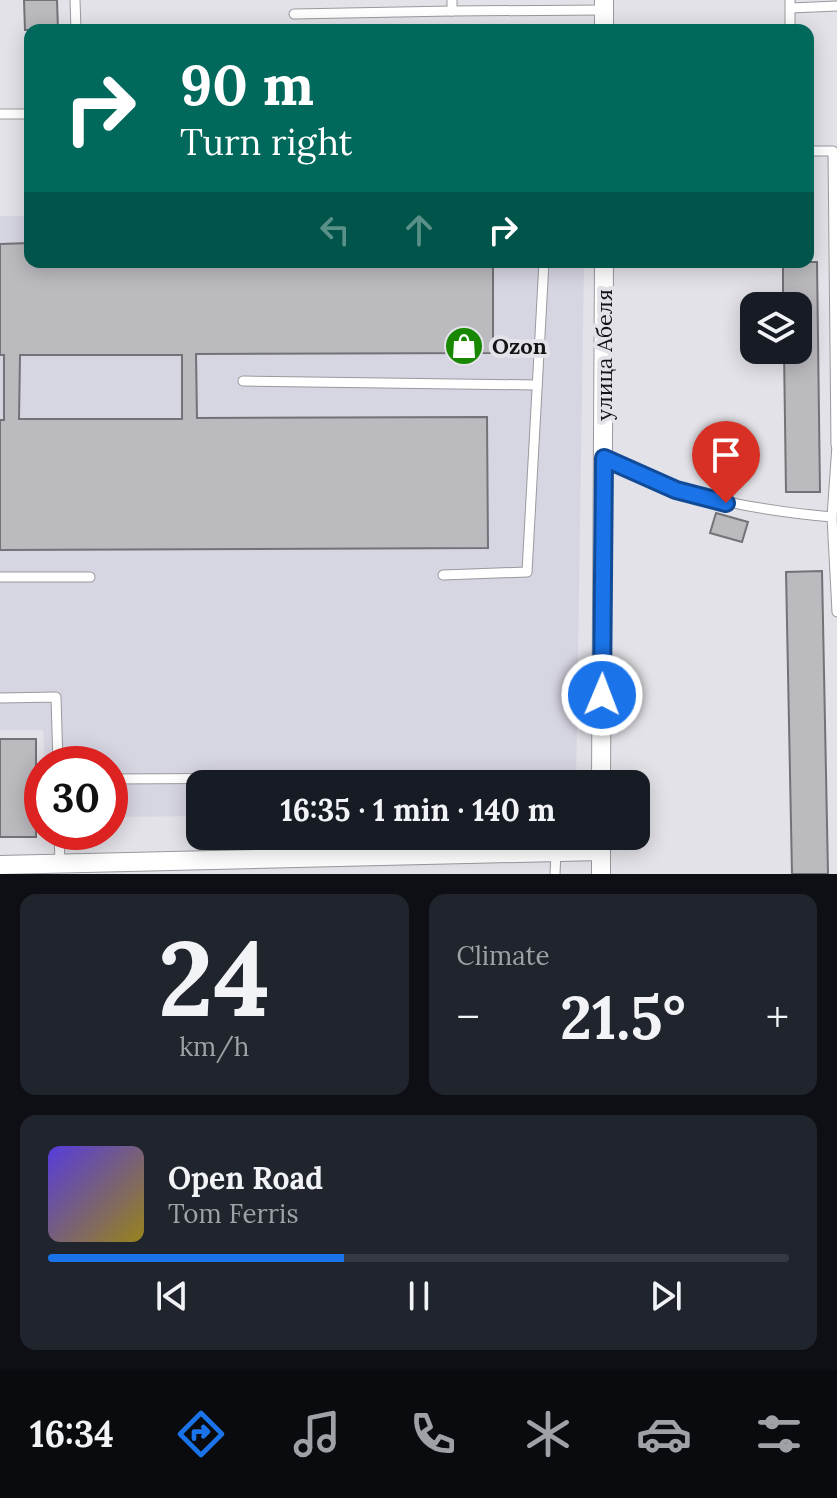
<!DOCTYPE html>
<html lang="en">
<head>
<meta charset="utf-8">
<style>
	:root { --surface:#171b24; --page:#20242c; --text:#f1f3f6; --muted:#9ea1a6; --line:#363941; --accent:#1a73e8 }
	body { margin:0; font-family:Lora,serif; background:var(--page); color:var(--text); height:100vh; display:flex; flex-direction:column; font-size:30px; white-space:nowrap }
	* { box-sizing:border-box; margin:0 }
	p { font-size:26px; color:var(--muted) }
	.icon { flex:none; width:44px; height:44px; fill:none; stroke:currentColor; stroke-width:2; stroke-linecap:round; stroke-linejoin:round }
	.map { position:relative; height:874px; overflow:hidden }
	.side { display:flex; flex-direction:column; gap:20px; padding:20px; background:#0d0f14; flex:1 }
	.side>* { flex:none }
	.banner { position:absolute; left:24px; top:24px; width:790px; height:244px; border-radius:16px; box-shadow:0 4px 20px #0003; background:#00695c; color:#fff; overflow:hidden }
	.buttons { position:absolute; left:740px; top:292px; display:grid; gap:16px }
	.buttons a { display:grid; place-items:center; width:72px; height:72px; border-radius:16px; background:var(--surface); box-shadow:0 4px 20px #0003; font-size:40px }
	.speed { position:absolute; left:24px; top:746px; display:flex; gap:16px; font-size:40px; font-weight:700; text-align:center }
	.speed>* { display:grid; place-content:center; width:104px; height:104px; border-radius:50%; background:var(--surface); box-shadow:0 4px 20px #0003; line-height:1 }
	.speed .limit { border:12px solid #d22; background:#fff; color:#111 }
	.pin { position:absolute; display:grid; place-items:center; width:68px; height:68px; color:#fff; margin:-82px -34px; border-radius:50% 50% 50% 0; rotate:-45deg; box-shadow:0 0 8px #0007 }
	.pin .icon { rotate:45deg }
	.me { position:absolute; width:88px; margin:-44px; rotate:1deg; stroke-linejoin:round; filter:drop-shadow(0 0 6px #0008) }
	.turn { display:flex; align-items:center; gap:28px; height:168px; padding:0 24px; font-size:36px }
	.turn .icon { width:104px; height:104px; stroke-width:2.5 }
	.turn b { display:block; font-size:56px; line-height:68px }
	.lanes { display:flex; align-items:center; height:76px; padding:0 24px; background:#0003; justify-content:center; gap:40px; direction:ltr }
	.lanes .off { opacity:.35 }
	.big { font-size:60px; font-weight:700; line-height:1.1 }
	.side .tile { flex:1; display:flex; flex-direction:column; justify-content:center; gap:12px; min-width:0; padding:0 28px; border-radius:16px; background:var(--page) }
	.side .dial { align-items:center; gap:0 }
	.dial b { font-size:104px; line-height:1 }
	.song { display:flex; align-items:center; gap:24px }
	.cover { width:96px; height:96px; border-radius:12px; background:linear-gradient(135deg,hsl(250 70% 55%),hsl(50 70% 35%)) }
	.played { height:8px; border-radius:4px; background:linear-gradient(90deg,var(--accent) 40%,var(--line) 40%) }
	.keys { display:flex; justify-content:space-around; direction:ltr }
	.heat { display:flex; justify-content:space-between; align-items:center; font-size:44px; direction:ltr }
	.side .tiles { flex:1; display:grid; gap:20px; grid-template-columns:1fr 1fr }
	.tile:last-child { grid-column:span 2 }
	.trip { position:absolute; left:186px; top:770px; width:464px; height:80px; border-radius:16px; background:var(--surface); box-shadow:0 4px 20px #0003; font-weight:700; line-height:80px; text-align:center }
	.menu { display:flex; height:128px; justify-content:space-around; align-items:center; background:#090b0e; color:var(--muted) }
	.menu .icon { width:56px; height:56px }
	.menu .active { color:var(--accent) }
	.menu b { font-size:36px; color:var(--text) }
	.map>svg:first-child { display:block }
</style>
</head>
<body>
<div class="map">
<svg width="837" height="874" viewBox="0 0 837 874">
	<rect width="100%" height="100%" fill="#e2e2e8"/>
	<g fill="#d6d5e2">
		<path d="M 0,216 L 30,216 L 30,262 L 584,262 L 576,784 L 200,784 L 200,816 L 110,817 L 110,764 L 45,764 L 43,730 L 0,730 Z"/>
		<path d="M 309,836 L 575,836 L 575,842 L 312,849 Z"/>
	</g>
	<g fill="#bababf" stroke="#727277" stroke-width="2" fill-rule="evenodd">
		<path d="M 24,0 L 57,0 L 58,30 L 25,30 Z"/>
		<path d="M 30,243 L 30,262 L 493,262 L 493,353 L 196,354 L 197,418 L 487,417 L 488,548 L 0,550 L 0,420 L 4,420 L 4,355 L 0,355 L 0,244 ZM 20,355 L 182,355 L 182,419 L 19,419 Z"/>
		<path d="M 783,262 L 817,262 L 820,492 L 786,492 L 784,350 L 798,350 L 798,306 L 783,306 Z"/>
		<path d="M 716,513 L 748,522 L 742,542 L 710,533 Z"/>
		<path d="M 822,571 L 828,874 L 792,874 L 786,572 Z"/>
		<rect x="0" y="739" width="36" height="98"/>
	</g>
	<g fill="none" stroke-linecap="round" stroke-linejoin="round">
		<defs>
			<g id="lane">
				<path d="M 75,0 L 76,30"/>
				<path d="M 452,0 L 452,11 L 604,10"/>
				<path d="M 791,8 L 837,6"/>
				<path d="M 294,14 L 452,11"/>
				<path d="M 790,30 L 790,0"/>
				<path d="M 0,114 L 30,114"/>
				<path d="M 808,151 L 833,151 L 836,445"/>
				<path d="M 243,381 L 537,385"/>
				<path d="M 604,458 C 683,496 744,509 832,517 L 837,612"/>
				<path d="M 832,517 L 837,445"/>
				<path d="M 443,575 L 527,572 L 544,262"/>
				<path d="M 0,577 L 90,577"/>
				<path d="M 0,698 L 56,697 L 58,764"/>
				<path d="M 110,779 L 278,778"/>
				<path d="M 59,832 L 60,863"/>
				<path d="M 555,874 L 556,852"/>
			</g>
			<g id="street">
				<path d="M 604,30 L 604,0"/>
				<path d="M 601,784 L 604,262"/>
				<path d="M 0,865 L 601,851"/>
				<path d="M 601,874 L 601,836"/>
			</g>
		</defs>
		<use href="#lane" stroke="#99999e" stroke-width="11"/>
		<use href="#street" stroke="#99999e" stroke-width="20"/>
		<use href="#lane" stroke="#fff" stroke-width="9"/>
		<use href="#street" stroke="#fff" stroke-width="18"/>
	</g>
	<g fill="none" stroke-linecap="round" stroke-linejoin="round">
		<defs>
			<path id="route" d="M 602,695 L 604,458 L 676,490 L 726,503"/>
		</defs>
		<use href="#route" stroke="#114b97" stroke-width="20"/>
		<use href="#route" stroke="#1a73e8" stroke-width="14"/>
	</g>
	<defs>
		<symbol id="shop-disc" viewBox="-11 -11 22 22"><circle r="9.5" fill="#188803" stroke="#e2e2e8"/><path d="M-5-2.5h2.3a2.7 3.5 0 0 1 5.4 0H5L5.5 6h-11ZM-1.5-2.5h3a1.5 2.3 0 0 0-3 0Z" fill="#fff"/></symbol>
	</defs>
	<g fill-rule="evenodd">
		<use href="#shop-disc" x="442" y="324" width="44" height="44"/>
	</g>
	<g text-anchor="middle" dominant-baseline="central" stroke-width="8" stroke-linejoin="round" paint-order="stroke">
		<g font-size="22" font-weight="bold" fill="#141416" stroke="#e2e2e8" text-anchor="start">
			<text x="492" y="346">Ozon</text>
		</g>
		<g font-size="22" fill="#141416" stroke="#e2e2e8">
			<text transform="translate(604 355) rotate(-90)">улица Абеля</text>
		</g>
	</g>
</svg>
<div class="buttons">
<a><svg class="icon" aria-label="layers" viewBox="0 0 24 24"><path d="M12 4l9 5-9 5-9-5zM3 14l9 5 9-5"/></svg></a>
</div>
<div class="speed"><div class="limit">30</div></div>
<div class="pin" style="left:726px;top:503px;background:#d93025"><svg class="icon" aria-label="arrive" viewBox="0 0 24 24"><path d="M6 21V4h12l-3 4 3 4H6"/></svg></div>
<svg class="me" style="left:602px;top:695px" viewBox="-20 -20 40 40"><circle r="17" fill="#1a73e8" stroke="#fff" stroke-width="3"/><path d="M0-11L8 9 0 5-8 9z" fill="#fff"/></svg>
<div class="trip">16:35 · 1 min · 140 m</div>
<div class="banner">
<div class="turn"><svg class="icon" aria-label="right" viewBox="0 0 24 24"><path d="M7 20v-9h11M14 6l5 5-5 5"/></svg><div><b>90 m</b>Turn right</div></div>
<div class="lanes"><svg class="icon off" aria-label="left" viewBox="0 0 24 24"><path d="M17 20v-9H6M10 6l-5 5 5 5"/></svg><svg class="icon off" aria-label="ahead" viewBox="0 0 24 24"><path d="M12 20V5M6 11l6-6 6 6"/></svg><svg class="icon" aria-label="right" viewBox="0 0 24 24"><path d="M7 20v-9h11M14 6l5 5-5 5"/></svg></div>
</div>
</div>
<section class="side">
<div class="tiles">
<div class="tile dial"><b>24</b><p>km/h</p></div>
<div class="tile"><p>Climate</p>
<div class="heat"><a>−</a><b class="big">21.5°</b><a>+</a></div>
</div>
<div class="tile">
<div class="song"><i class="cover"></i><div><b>Open Road</b><p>Tom Ferris</p></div></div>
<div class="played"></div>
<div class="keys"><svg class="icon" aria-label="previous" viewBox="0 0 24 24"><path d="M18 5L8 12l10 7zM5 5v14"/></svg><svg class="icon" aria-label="pause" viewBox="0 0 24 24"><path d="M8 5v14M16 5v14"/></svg><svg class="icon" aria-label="next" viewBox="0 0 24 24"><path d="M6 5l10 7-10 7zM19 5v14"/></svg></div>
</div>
</div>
</section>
<nav class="menu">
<b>16:34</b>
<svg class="icon active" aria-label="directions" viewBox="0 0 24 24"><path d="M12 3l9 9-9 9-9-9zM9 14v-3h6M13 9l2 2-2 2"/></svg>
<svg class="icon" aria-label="music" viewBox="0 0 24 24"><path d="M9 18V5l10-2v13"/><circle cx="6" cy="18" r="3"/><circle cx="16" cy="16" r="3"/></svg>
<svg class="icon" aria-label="phone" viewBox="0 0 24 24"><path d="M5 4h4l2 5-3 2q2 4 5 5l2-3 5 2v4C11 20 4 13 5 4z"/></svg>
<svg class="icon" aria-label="climate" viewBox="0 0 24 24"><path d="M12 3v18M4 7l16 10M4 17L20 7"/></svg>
<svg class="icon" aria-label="car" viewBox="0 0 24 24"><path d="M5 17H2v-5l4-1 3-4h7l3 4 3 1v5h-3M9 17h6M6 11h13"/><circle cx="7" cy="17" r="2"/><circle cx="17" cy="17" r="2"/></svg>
<svg class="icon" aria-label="filters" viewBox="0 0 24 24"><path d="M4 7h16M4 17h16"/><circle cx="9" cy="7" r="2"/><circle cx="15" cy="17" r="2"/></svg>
</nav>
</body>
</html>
